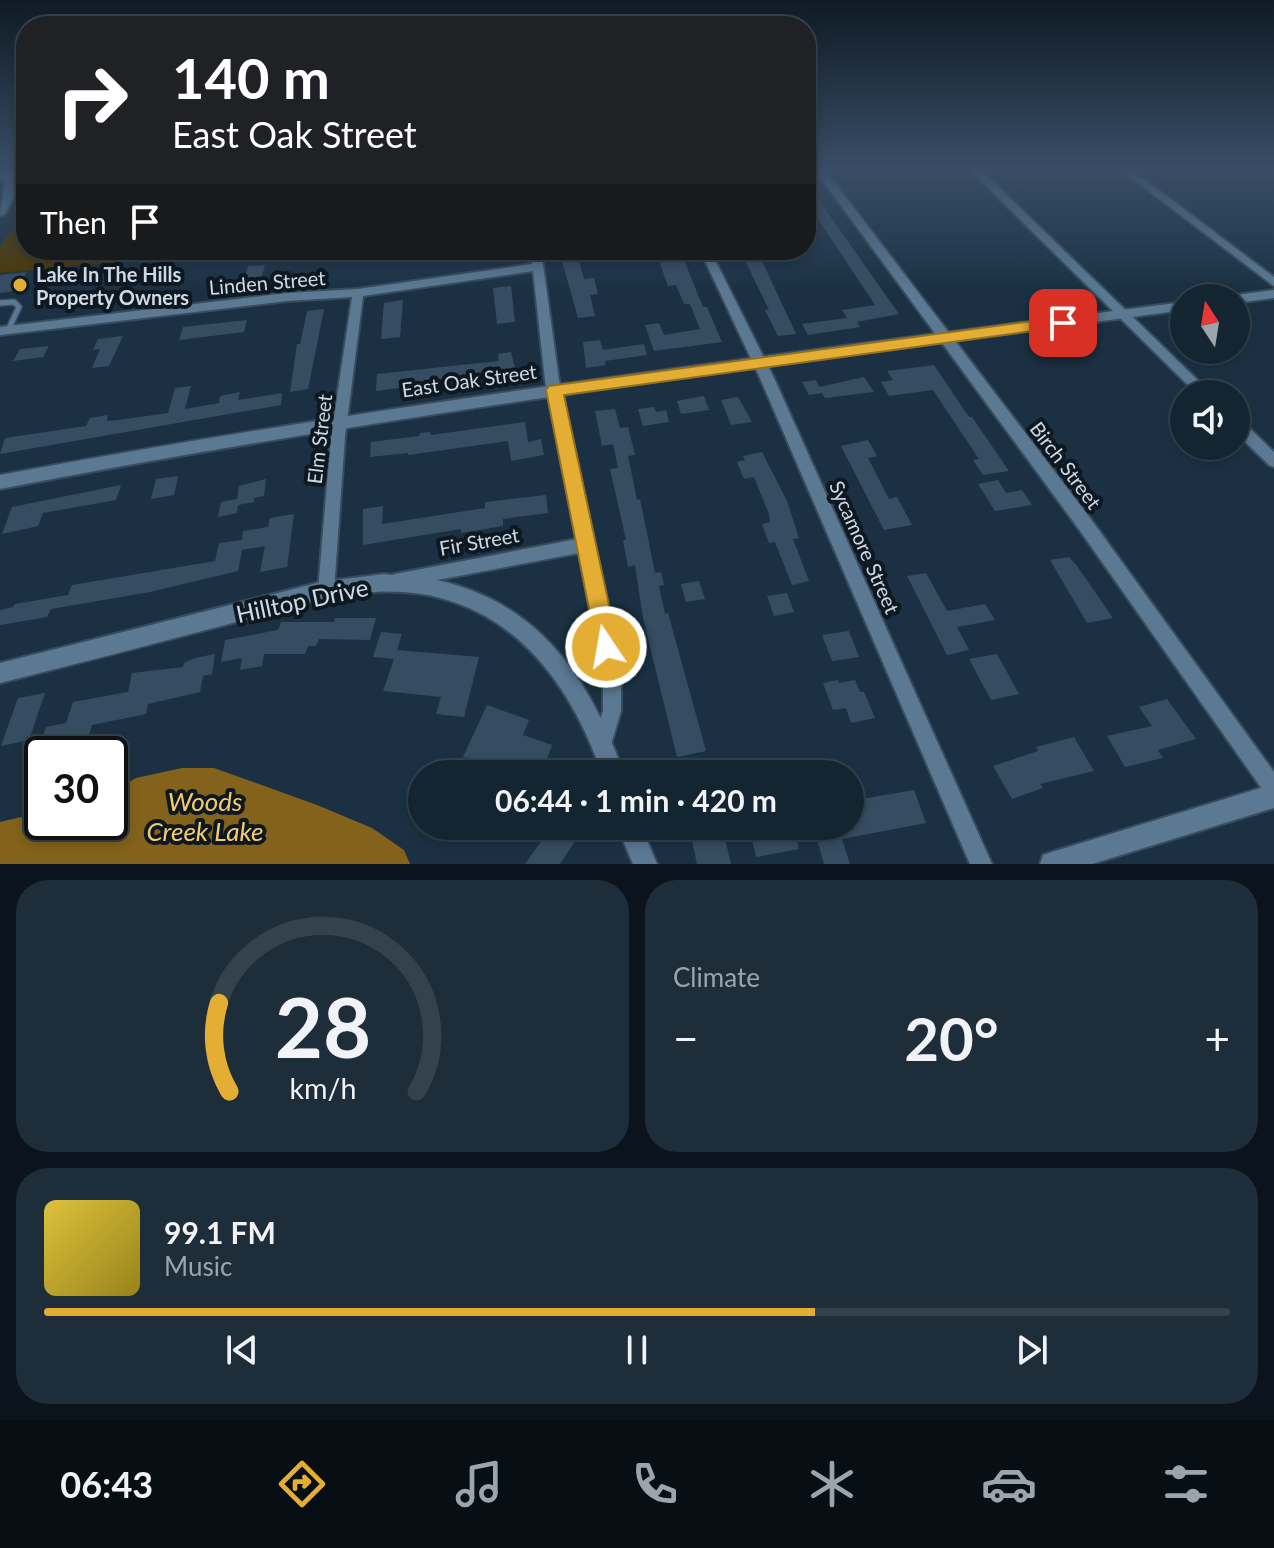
<!DOCTYPE html>
<html lang="en">
<head>
<meta charset="utf-8">
<style>
	:root { --surface:#142532; --page:#1d2d3a; --text:#f1f3f6; --muted:#9da5ac; --line:#33424d; --accent:#e4ae35 }
	body { margin:0; font-family:Lato,sans-serif; background:var(--page); color:var(--text); height:100vh; display:flex; flex-direction:column; font-size:30px; white-space:nowrap }
	* { box-sizing:border-box; margin:0 }
	p { font-size:26px; color:var(--muted) }
	.icon { flex:none; width:44px; height:44px; fill:none; stroke:currentColor; stroke-width:2; stroke-linecap:round; stroke-linejoin:round }
	.map { position:relative; height:864px; overflow:hidden }
	.sheet { display:flex; flex-direction:column; gap:16px; padding:16px; background:#0b141c; flex:1 }
	.sheet>* { flex:none }
	.guide { position:absolute; left:16px; top:16px; width:800px; height:244px; border-radius:32px; box-shadow:0 4px 12px #0003,0 0 0 2px var(--line); background:#202124; color:#fff; overflow:hidden }
	.needle { width:52px; rotate:348deg }
	.buttons { position:absolute; left:1170px; top:284px; display:grid; gap:16px }
	.buttons a { display:grid; place-items:center; width:80px; height:80px; border-radius:50%; background:var(--surface); box-shadow:0 4px 12px #0003,0 0 0 2px var(--line); font-size:40px }
	.speed { position:absolute; left:24px; top:736px; display:flex; gap:16px; font-size:40px; font-weight:700; text-align:center }
	.speed>* { display:grid; place-content:center; width:104px; height:104px; border-radius:50%; background:var(--surface); box-shadow:0 4px 12px #0003,0 0 0 2px var(--line); line-height:1 }
	.speed .limit { border:4px solid #111; border-radius:12px; background:#fff; color:#111 }
	.pin { position:absolute; display:grid; place-items:center; width:68px; height:68px; color:#fff; margin:-34px; border-radius:16px; box-shadow:0 4px 12px #0006 }
	.me { position:absolute; width:88px; margin:-44px; rotate:348deg; stroke-linejoin:round; filter:drop-shadow(0 0 6px #0008) }
	.turn { display:flex; align-items:center; gap:28px; height:168px; padding:0 24px; font-size:36px }
	.turn .icon { width:104px; height:104px; stroke-width:2.5 }
	.turn b { display:block; font-size:56px; line-height:68px }
	.then { display:flex; align-items:center; height:76px; padding:0 24px; background:#0003; gap:16px; font-size:30px }
	.big { font-size:60px; font-weight:700; line-height:1.1 }
	.sheet .tile { flex:1; display:flex; flex-direction:column; justify-content:center; gap:12px; min-width:0; padding:0 28px; border-radius:32px; background:var(--page) }
	.sheet .dial { align-items:center; gap:0 }
	.dial svg { height:208px; overflow:visible; fill:none; stroke:var(--line); stroke-width:7; stroke-linecap:round; text-anchor:middle }
	.dial text { fill:var(--text); stroke:none }
	.song { display:flex; align-items:center; gap:24px }
	.cover { width:96px; height:96px; border-radius:12px; background:linear-gradient(135deg,hsl(50 70% 55%),hsl(50 70% 35%)) }
	.played { height:8px; border-radius:4px; background:linear-gradient(90deg,var(--accent) 65%,var(--line) 65%) }
	.keys { display:flex; justify-content:space-around; direction:ltr }
	.heat { display:flex; justify-content:space-between; align-items:center; font-size:44px; direction:ltr }
	.sheet .tiles { flex:1; display:grid; gap:16px; grid-template-columns:1fr 1fr }
	.tile:last-child { grid-column:span 2 }
	.trip { position:absolute; left:408px; top:760px; width:456px; height:80px; border-radius:40px; background:var(--surface); box-shadow:0 4px 12px #0003,0 0 0 2px var(--line); font-weight:700; line-height:80px; text-align:center }
	.menu { display:flex; height:128px; justify-content:space-around; align-items:center; background:#080f14; color:var(--muted) }
	.menu .icon { width:56px; height:56px }
	.menu .active { color:var(--accent) }
	.menu b { font-size:36px; color:var(--text) }
	.map>svg:first-child { display:block }
</style>
</head>
<body>
<div class="map">
<svg width="1274" height="864" viewBox="0 0 1274 864">
	<rect width="100%" height="100%" fill="#1b3143"/>
	<path fill="#4e3700" d="M 26,212 L 26,250 L 249,250 L 0,273 L 0,246 Z"/>
	<path fill="#83631b" d="M 182,768 L 214,768 L 317,805 L 372,828 L 404,850 L 410,864 L 0,864 L 0,822 L 42,812 L 42,822 L 110,822 L 110,793 L 136,778 Z"/>
	<g fill="#364d61">
		<path d="M 806,180 L 820,202 L 899,314 L 857,322 L 860,327 L 808,335 L 802,324 L 847,318 L 842,310 L 875,305 L 806,201 Z"/>
		<path d="M 559,250 L 576,250 L 584,279 L 594,278 L 598,294 L 590,295 L 595,316 L 578,318 Z"/>
		<path d="M 740,250 L 753,250 L 762,261 L 796,334 L 778,336 L 765,310 L 769,310 Z"/>
		<path d="M 682,255 L 703,307 L 707,307 L 722,342 L 654,351 L 645,325 L 659,323 L 664,335 L 700,329 L 690,304 L 684,304 L 676,285 L 668,286 L 658,258 Z"/>
		<path d="M 265,265 L 260,283 L 243,284 L 248,266 Z"/>
		<path d="M 27,272 L 15,291 L 0,293 L 0,275 Z"/>
		<path d="M 511,286 L 515,322 L 497,324 L 493,288 Z"/>
		<path d="M 403,300 L 400,337 L 381,339 L 384,303 Z"/>
		<path d="M 324,309 L 308,389 L 290,392 L 297,344 L 300,344 L 307,311 Z"/>
		<path d="M 247,320 L 244,332 L 179,340 L 183,327 Z"/>
		<path d="M 123,336 L 109,366 L 92,368 L 100,349 L 93,350 L 98,339 Z"/>
		<path d="M 600,340 L 603,350 L 644,344 L 647,355 L 605,361 L 606,365 L 586,368 L 583,342 Z"/>
		<path d="M 49,346 L 43,357 L 13,361 L 20,349 Z"/>
		<path d="M 511,352 L 516,372 L 376,391 L 377,374 L 499,361 L 498,354 Z"/>
		<path d="M 934,365 L 969,417 L 972,417 L 1009,471 L 983,475 L 973,460 L 979,459 L 933,390 L 889,396 L 881,382 L 893,380 L 887,371 Z"/>
		<path d="M 864,377 L 874,392 L 825,398 L 822,393 L 809,395 L 802,382 L 816,380 L 819,387 Z"/>
		<path d="M 191,386 L 185,409 L 219,403 L 220,396 L 240,392 L 238,400 L 282,393 L 281,405 L 0,454 L 5,438 L 86,426 L 90,418 L 108,415 L 107,421 L 118,420 L 168,413 L 175,388 Z"/>
		<path d="M 704,396 L 709,410 L 681,414 L 677,401 Z"/>
		<path d="M 738,397 L 752,422 L 731,425 L 721,400 Z"/>
		<path d="M 654,407 L 656,412 L 666,410 L 669,422 L 643,426 L 638,409 Z"/>
		<path d="M 615,409 L 620,428 L 628,427 L 635,455 L 628,456 L 637,500 L 640,499 L 655,573 L 661,572 L 664,585 L 659,586 L 665,614 L 668,613 L 706,751 L 677,757 L 643,618 L 635,565 L 628,567 L 623,540 L 626,540 L 610,469 L 618,468 L 613,444 L 602,446 L 595,411 Z"/>
		<path d="M 525,422 L 528,442 L 541,439 L 544,455 L 511,461 L 508,441 L 408,455 L 408,453 L 370,457 L 371,442 L 419,436 L 420,433 L 430,432 L 431,435 Z"/>
		<path d="M 868,440 L 877,456 L 868,458 L 889,499 L 897,497 L 912,525 L 884,530 L 841,446 Z"/>
		<path d="M 762,452 L 787,501 L 799,538 L 793,539 L 809,581 L 792,585 L 775,542 L 769,543 L 762,524 L 770,522 L 769,514 L 754,477 L 744,479 L 737,462 L 745,460 L 743,456 Z"/>
		<path d="M 178,476 L 174,495 L 151,499 L 156,479 Z"/>
		<path d="M 266,479 L 264,496 L 254,498 L 254,502 L 238,505 L 237,513 L 218,517 L 221,502 L 237,499 L 239,486 Z"/>
		<path d="M 998,480 L 1006,493 L 1022,490 L 1032,505 L 995,511 L 978,484 Z"/>
		<path d="M 121,485 L 116,500 L 43,513 L 38,526 L 2,534 L 12,507 Z"/>
		<path d="M 546,495 L 548,513 L 503,519 L 503,526 L 461,533 L 461,529 L 363,545 L 363,509 L 383,506 L 382,524 L 485,508 L 485,502 Z"/>
		<path d="M 294,514 L 287,567 L 260,572 L 265,546 L 242,550 L 238,571 L 150,592 L 51,609 L 47,617 L 0,625 L 0,610 L 13,607 L 15,604 L 68,595 L 72,585 L 215,561 L 219,543 L 242,540 L 243,531 L 268,527 L 270,518 Z"/>
		<path d="M 1069,557 L 1077,566 L 1113,618 L 1087,623 L 1050,560 Z"/>
		<path d="M 926,573 L 947,611 L 985,604 L 995,620 L 957,627 L 969,650 L 947,655 L 907,576 Z"/>
		<path d="M 699,581 L 705,599 L 686,602 L 681,584 Z"/>
		<path d="M 787,593 L 794,612 L 774,616 L 767,596 Z"/>
		<path d="M 335,618 L 376,618 L 370,640 L 319,639 L 316,646 L 308,646 L 305,654 L 264,654 L 262,666 L 240,670 L 242,658 L 221,662 L 225,640 L 278,630 L 281,622 L 334,622 Z"/>
		<path d="M 849,631 L 859,657 L 832,661 L 822,635 Z"/>
		<path d="M 381,632 L 402,634 L 397,650 L 479,657 L 464,717 L 436,714 L 441,697 L 383,691 L 394,659 L 373,657 Z"/>
		<path d="M 215,654 L 212,674 L 203,676 L 200,692 L 148,704 L 146,714 L 92,725 L 86,746 L 36,756 L 46,727 L 66,723 L 73,702 L 128,692 L 132,673 L 183,667 L 184,663 L 195,658 Z"/>
		<path d="M 997,654 L 1019,694 L 991,700 L 969,659 Z"/>
		<path d="M 838,680 L 839,683 L 855,680 L 860,692 L 864,692 L 875,718 L 851,723 L 846,708 L 833,710 L 823,683 Z"/>
		<path d="M 45,693 L 29,740 L 1,746 L 18,698 Z"/>
		<path d="M 1167,699 L 1196,739 L 1158,750 L 1163,758 L 1125,767 L 1107,736 L 1152,726 L 1139,707 Z"/>
		<path d="M 487,705 L 529,720 L 523,735 L 552,745 L 541,774 L 512,774 L 463,757 Z"/>
		<path d="M 1074,737 L 1094,771 L 1040,784 L 1043,788 L 1012,799 L 993,766 L 1038,751 L 1036,747 Z"/>
		<path d="M 914,790 L 926,823 L 842,839 L 850,864 L 824,864 L 816,836 L 830,833 L 827,826 L 850,826 L 850,801 Z"/>
		<path d="M 552,826 L 573,826 L 567,834 L 575,841 L 560,864 L 525,864 Z"/>
		<path d="M 689,826 L 722,826 L 731,864 L 697,864 Z"/>
		<path d="M 749,826 L 793,826 L 799,849 L 756,857 Z"/>
	</g>
	<g fill="none" stroke-linecap="round" stroke-linejoin="round">
		<defs>
			<path id="service" d="M 0,303 L 14,302 L 19,307 L 8,330"/>
			<g id="minor">
				<path d="M 815,170 L 825,170 L 1090,518 L 1274,772 L 1274,799 L 1267,796 L 1078,528 Z"/>
				<path d="M 970,170 L 981,170 L 1212,394 L 1197,394 Z"/>
				<path d="M 1121,170 L 1132,170 L 1274,277 L 1274,286 Z"/>
				<path d="M 531,250 L 541,250 L 559,380 L 621,673 L 621,711 L 610,748 L 603,751 L 596,748 L 593,741 L 603,711 L 603,673 L 579,553 L 395,588 L 389,586 L 387,581 L 389,576 L 395,574 L 577,539 L 545,380 L 533,271 L 363,296 L 345,437 L 334,590 L 332,595 L 326,598 L 320,595 L 318,590 L 331,437 L 352,297 L 287,301 L 0,335 L 0,327 L 287,293 L 358,289 L 532,264 Z"/>
				<path d="M 700,250 L 710,250 L 774,378 L 992,864 L 970,864 L 760,378 Z"/>
				<path d="M 1236,419 L 1241,420 L 1274,452 L 1274,467 L 1269,465 L 1236,433 Z"/>
			</g>
			<g id="tertiary">
				<path d="M 0,172 L 14,172 C 19,188 13,202 4,215 L 0,216 C 0,203 6,191 5,178 L 0,178 Z"/>
				<path d="M 1274,290 L 1274,298 L 1236,303 L 1236,298 L 1230,298 L 1236,295 Z"/>
				<path d="M 1184,302 L 1184,310 C 788,363 392,413 0,489 L 0,475 C 393,402 788,353 1184,302 Z"/>
				<path d="M 384,574 C 398,576 413,576 427,578 C 537,598 589,676 624,774 L 602,774 C 564,663 488,579 361,593 C 314,598 270,614 225,625 C 150,645 75,664 0,683 L 0,663 L 321,582 Z"/>
				<path d="M 1274,784 L 1274,808 L 1092,864 L 1040,864 L 1043,855 L 1052,852 Z"/>
				<path d="M 617,826 L 641,826 L 657,864 L 633,864 Z"/>
			</g>
		</defs>
		<use href="#service" stroke="#384c5d" stroke-width="8"/>
		<use href="#minor" stroke="#384c5d" stroke-width="4"/>
		<use href="#tertiary" stroke="#384c5d" stroke-width="4"/>
		<use href="#service" stroke="#5b7993" stroke-width="5"/>
		<use href="#minor" fill="#5b7993" fill-rule="evenodd"/>
		<use href="#tertiary" fill="#5b7993" fill-rule="evenodd"/>
	</g>
	<linearGradient id="sky" x2="0" y2="1"><stop stop-color="#0f1b25"/><stop offset="0.58" stop-color="#394e66"/><stop offset="1" stop-color="#394e66" stop-opacity="0"/></linearGradient>
	<rect width="1274" height="291" fill="url(#sky)"/>
	<path fill="#e4ae35" stroke="#947122" stroke-width="2" d="M 1063,317 L 1071,323 L 1069,326 L 564,395 L 618,647 L 615,655 L 606,658 L 598,655 L 546,390 L 549,386 Z"/>
	<circle fill="#e4ae35" stroke="#0e1820" stroke-width="3" cx="20" cy="285" r="8"/>
	<g text-anchor="middle" dominant-baseline="central" stroke-width="8" stroke-linejoin="round" paint-order="stroke">
		<g font-size="20" font-weight="bold" fill="#cedbe7" stroke="#0e1820" text-anchor="start">
			<text x="36" y="274">Lake In The Hills<tspan x="36" dy="23">Property Owners</tspan></text>
		</g>
		<g font-size="20" fill="#cedbe7" stroke="#0e1820">
			<text transform="translate(267 282) rotate(-5)">Linden Street</text>
			<text transform="translate(469 380) rotate(-8)">East Oak Street</text>
			<text transform="translate(319 439) rotate(-83)">Elm Street</text>
			<text transform="translate(1066 465) rotate(53)">Birch Street</text>
			<text transform="translate(479 541) rotate(-10)">Fir Street</text>
			<text transform="translate(865 547) rotate(66)">Sycamore Street</text>
		</g>
		<g font-size="24" fill="#cedbe7" stroke="#0e1820">
			<text transform="translate(302 600) rotate(-12)">Hilltop Drive</text>
		</g>
		<g font-size="26" font-style="italic" fill="#f7ca71" stroke="#0e1820">
			<text x="205" y="801">Woods<tspan x="205" dy="30">Creek Lake</tspan></text>
		</g>
	</g>
</svg>
<div class="buttons">
<a><svg class="needle" viewBox="-14 -14 28 28"><path d="M0-13l5 13h-10z" fill="#e53935"/><path d="M0 13l5-13h-10z" fill="#9da5ac"/></svg></a>
<a><svg class="icon" aria-label="sound" viewBox="0 0 24 24"><path d="M4 9h4l5-4v14l-5-4H4zM17 9q2 3 0 6"/></svg></a>
</div>
<div class="speed"><div class="limit">30</div></div>
<div class="pin" style="left:1063px;top:323px;background:#d93025"><svg class="icon" aria-label="arrive" viewBox="0 0 24 24"><path d="M6 21V4h12l-3 4 3 4H6"/></svg></div>
<svg class="me" style="left:606px;top:647px" viewBox="-20 -20 40 40"><circle r="17" fill="#e4ae35" stroke="#fff" stroke-width="3"/><path d="M0-11L8 9 0 5-8 9z" fill="#fff"/></svg>
<div class="trip">06:44 · 1 min · 420 m</div>
<div class="guide">
<div class="turn"><svg class="icon" aria-label="right" viewBox="0 0 24 24"><path d="M7 20v-9h11M14 6l5 5-5 5"/></svg><div><b>140 m</b>East Oak Street</div></div>
<div class="then">Then<svg class="icon" aria-label="arrive" viewBox="0 0 24 24"><path d="M6 21V4h12l-3 4 3 4H6"/></svg></div>
</div>
</div>
<section class="sheet">
<div class="tiles">
<div class="tile dial"><svg viewBox="0 0 100 80">
<path d="M14 69A42 42 0 1 1 86 69"/>
<path d="M14 69A42 42 0 0 1 10 35" stroke="#e4ae35"/>
<text x="50" y="56" font-size="32" font-weight="700">28</text>
<text x="50" y="72" font-size="11">km/h</text>
</svg></div>
<div class="tile"><p>Climate</p>
<div class="heat"><a>−</a><b class="big">20°</b><a>+</a></div>
</div>
<div class="tile">
<div class="song"><i class="cover"></i><div><b>99.1 FM</b><p>Music</p></div></div>
<div class="played"></div>
<div class="keys"><svg class="icon" aria-label="previous" viewBox="0 0 24 24"><path d="M18 5L8 12l10 7zM5 5v14"/></svg><svg class="icon" aria-label="pause" viewBox="0 0 24 24"><path d="M8 5v14M16 5v14"/></svg><svg class="icon" aria-label="next" viewBox="0 0 24 24"><path d="M6 5l10 7-10 7zM19 5v14"/></svg></div>
</div>
</div>
</section>
<nav class="menu">
<b>06:43</b>
<svg class="icon active" aria-label="directions" viewBox="0 0 24 24"><path d="M12 3l9 9-9 9-9-9zM9 14v-3h6M13 9l2 2-2 2"/></svg>
<svg class="icon" aria-label="music" viewBox="0 0 24 24"><path d="M9 18V5l10-2v13"/><circle cx="6" cy="18" r="3"/><circle cx="16" cy="16" r="3"/></svg>
<svg class="icon" aria-label="phone" viewBox="0 0 24 24"><path d="M5 4h4l2 5-3 2q2 4 5 5l2-3 5 2v4C11 20 4 13 5 4z"/></svg>
<svg class="icon" aria-label="climate" viewBox="0 0 24 24"><path d="M12 3v18M4 7l16 10M4 17L20 7"/></svg>
<svg class="icon" aria-label="car" viewBox="0 0 24 24"><path d="M5 17H2v-5l4-1 3-4h7l3 4 3 1v5h-3M9 17h6M6 11h13"/><circle cx="7" cy="17" r="2"/><circle cx="17" cy="17" r="2"/></svg>
<svg class="icon" aria-label="filters" viewBox="0 0 24 24"><path d="M4 7h16M4 17h16"/><circle cx="9" cy="7" r="2"/><circle cx="15" cy="17" r="2"/></svg>
</nav>
</body>
</html>
